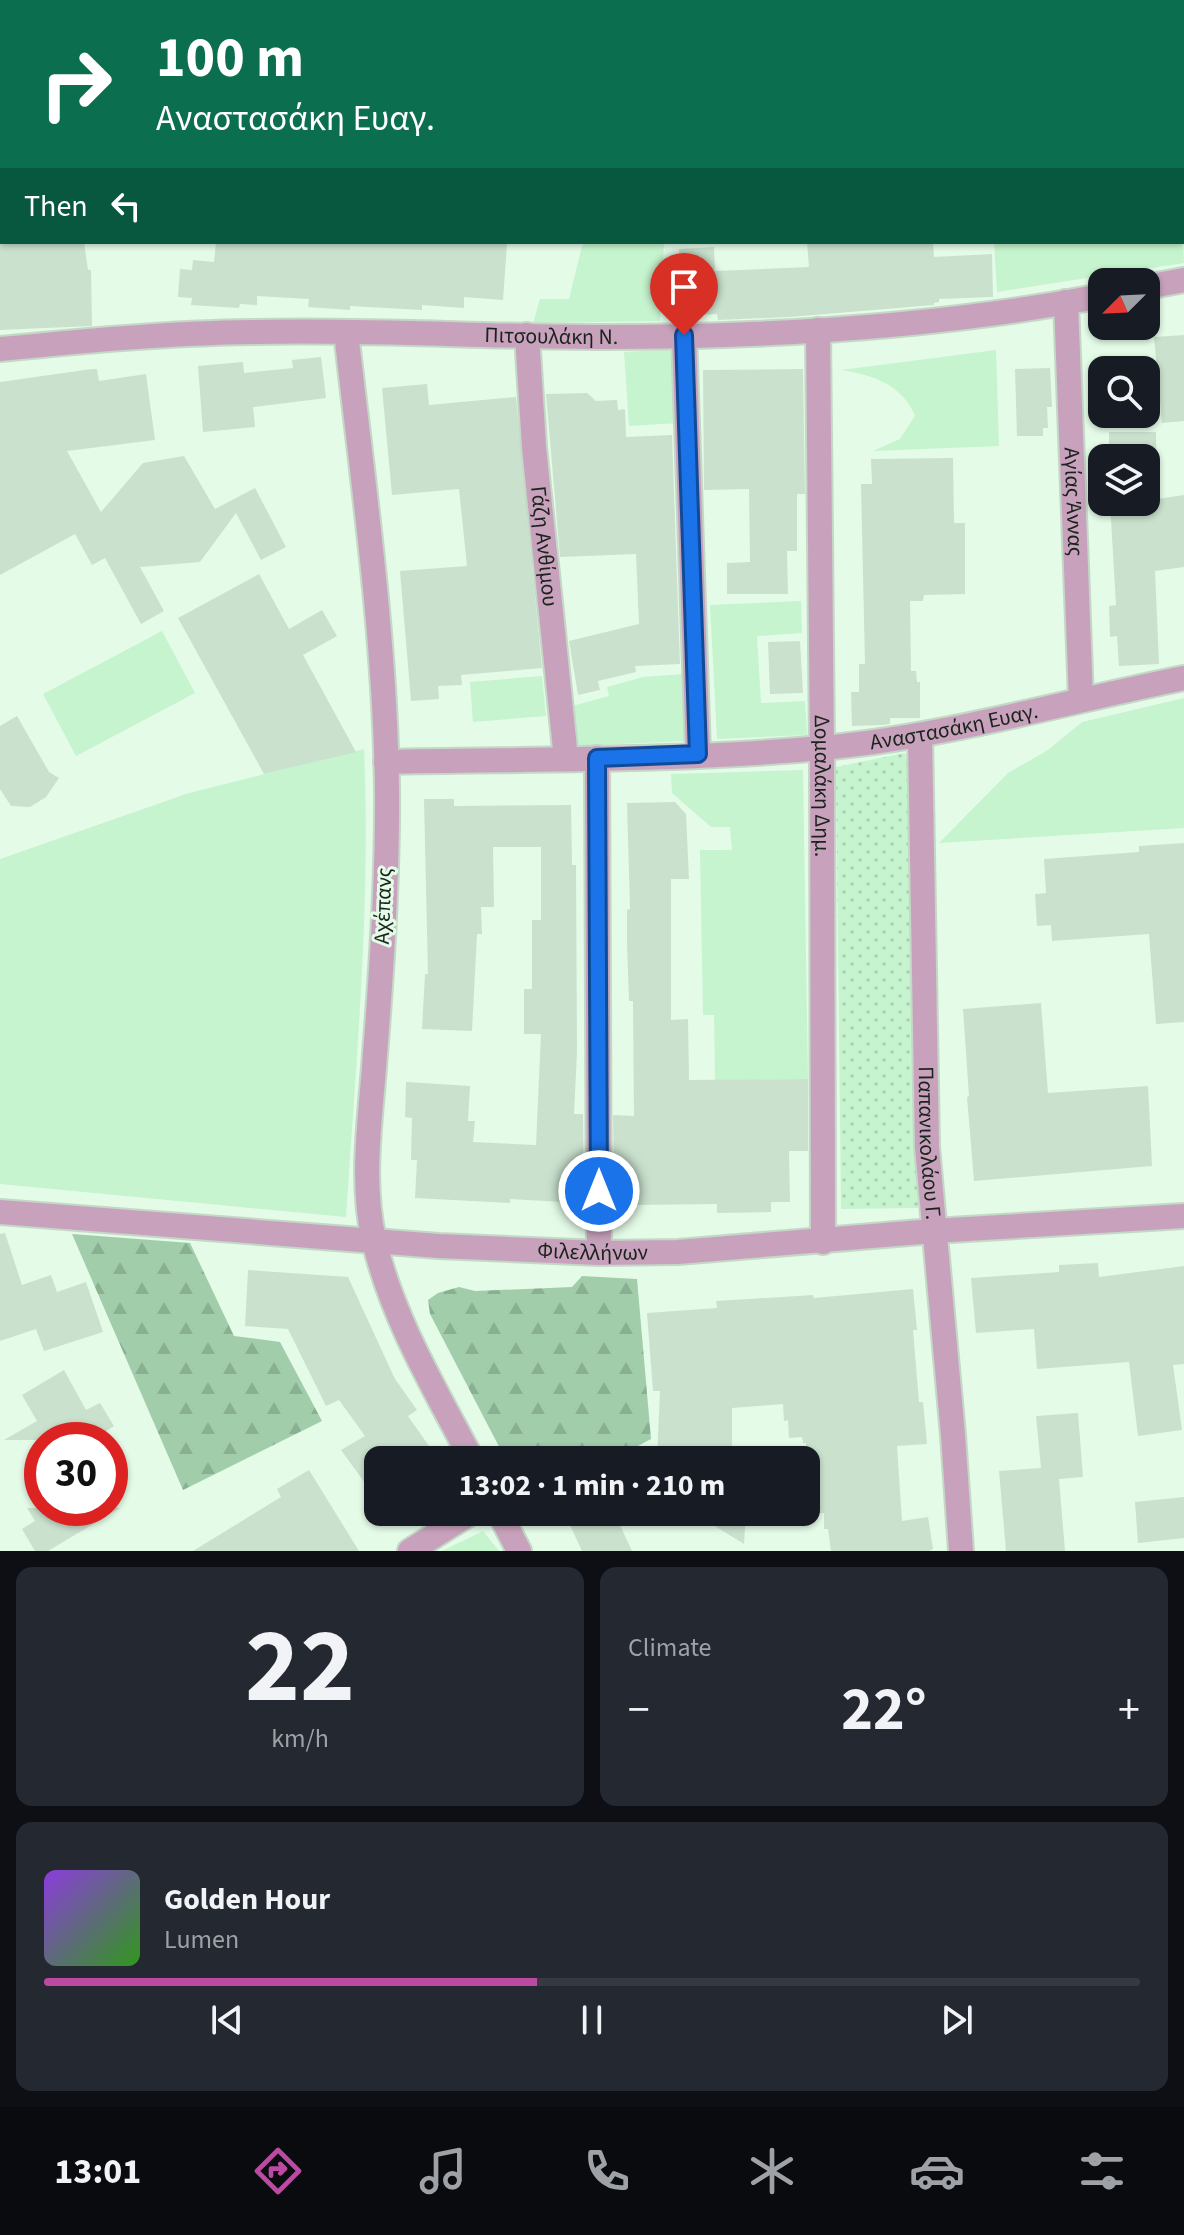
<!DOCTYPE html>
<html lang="en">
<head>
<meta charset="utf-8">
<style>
	:root { --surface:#171b24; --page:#242831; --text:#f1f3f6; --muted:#9ea1a6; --line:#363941; --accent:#bc49a2 }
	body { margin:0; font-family:"Source Sans 3",sans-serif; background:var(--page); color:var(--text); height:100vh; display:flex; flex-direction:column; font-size:30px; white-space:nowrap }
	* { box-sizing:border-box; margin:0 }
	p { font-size:26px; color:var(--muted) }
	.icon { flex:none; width:44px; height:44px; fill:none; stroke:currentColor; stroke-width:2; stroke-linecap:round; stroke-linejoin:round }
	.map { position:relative; height:1551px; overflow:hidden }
	.panel { display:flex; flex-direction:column; gap:16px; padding:16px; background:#0d0f14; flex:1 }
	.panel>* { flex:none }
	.banner { position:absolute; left:0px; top:0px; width:1184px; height:244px; box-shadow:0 2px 6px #0004; background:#0b6e4f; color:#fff; overflow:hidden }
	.needle { width:52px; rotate:246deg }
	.fabs { position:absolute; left:1088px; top:268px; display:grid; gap:16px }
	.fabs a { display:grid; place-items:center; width:72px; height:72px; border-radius:16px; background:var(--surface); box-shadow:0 2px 6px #0004; font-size:40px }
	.speed { position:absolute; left:24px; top:1422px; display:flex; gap:16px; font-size:40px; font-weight:700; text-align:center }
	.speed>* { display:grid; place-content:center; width:104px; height:104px; border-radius:50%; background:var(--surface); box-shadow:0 2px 6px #0004; line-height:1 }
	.speed .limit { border:12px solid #d22; background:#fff; color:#111 }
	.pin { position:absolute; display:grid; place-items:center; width:68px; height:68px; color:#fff; margin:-82px -34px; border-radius:50% 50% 50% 0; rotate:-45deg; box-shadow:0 0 8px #0007 }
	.pin .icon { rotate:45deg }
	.me { position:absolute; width:88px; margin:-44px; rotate:0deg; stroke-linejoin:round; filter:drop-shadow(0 0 6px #0008) }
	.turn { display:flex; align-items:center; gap:28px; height:168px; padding:0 24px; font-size:36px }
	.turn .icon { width:104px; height:104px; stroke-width:2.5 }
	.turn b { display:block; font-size:56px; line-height:68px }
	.then { display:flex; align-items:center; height:76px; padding:0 24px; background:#0003; gap:16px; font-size:30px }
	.big { font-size:60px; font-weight:700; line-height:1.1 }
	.panel .card { flex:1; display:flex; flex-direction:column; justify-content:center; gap:12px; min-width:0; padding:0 28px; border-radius:16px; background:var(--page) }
	.panel .dial { align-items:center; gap:0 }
	.dial b { font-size:104px; line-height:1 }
	.song { display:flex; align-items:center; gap:24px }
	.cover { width:96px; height:96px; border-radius:12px; background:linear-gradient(135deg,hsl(270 70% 55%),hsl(110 70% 35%)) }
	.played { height:8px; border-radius:4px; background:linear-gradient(90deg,var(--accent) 45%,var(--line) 45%) }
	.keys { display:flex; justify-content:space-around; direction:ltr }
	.heat { display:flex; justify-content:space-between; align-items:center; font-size:44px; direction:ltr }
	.panel .tiles { flex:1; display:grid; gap:16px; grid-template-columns:1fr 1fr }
	.card:last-child { grid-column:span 2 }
	.trip { position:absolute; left:364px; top:1446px; width:456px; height:80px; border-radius:16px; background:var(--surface); box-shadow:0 2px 6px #0004; font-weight:700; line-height:80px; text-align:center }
	.menu { display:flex; height:128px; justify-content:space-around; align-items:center; background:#090b0e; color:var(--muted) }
	.menu .icon { width:56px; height:56px }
	.menu .selected { color:var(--accent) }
	.menu b { font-size:36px; color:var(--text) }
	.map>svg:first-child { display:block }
</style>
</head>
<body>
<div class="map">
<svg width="1184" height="1551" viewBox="0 0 1184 1551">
	<defs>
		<pattern id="forest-firs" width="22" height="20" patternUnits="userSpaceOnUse" patternTransform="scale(2)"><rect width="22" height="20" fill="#a1cdaa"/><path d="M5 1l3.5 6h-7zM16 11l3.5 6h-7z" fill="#8ab092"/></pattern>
		<pattern id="park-dots" width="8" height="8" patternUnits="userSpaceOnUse" patternTransform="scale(2)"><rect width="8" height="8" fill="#c6f4cf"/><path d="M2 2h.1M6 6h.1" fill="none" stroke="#aad1b1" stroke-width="1.8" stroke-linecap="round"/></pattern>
	</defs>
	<rect width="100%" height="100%" fill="#e4fbe8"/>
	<g fill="#c6f4cf">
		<path d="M 542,0 L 1013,0 L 551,2 Z"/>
		<path d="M 1182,206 L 1184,263 L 997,292 L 994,242 L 1182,242 Z"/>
		<path d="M 583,242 L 664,242 L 660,321 L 533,323 L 540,299 L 569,299 Z"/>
		<path d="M 674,349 L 678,423 L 629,426 L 624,352 Z"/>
		<path d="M 996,350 L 999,446 L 873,451 L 900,439 L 915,416 C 902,384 872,375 841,370 Z"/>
		<path d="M 801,601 L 802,633 L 757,636 L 761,703 L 805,701 L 807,735 L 717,739 L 710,605 Z"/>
		<path d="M 162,631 L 195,693 L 76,756 L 43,694 Z"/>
		<path d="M 684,674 L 686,741 L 577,746 L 572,706 L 609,696 L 607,687 L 643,677 Z"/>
		<path d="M 542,676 L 546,716 L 473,722 L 470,682 Z"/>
		<path d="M 1184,698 L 1184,828 L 939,843 L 1008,773 L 1048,750 L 1082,722 Z"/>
		<path d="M 364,749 C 371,905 356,1061 346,1217 L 0,1184 L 0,859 L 189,793 Z"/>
		<path d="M 803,770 L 808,1079 L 715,1080 L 714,1015 L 703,1015 L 700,850 L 732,850 L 730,827 L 711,827 L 672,793 L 671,774 Z"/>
		<path d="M 483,1531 L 499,1551 L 442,1551 Z"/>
	</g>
	<g fill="url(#forest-firs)">
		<path d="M 72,1234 L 190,1243 L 234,1336 L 280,1342 L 322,1421 L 183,1490 Z"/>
		<path d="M 582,1276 L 637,1279 L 651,1439 L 612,1460 L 506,1460 L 430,1314 L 428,1300 L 438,1293 L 459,1287 L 475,1291 L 572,1287 Z"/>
	</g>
	<path fill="url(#park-dots)" d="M 904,753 L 915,759 L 918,1208 L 841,1209 L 836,767 Z"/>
	<g fill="#cae1ce">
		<path d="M 0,242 L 84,242 L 88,270 L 91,270 L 92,326 L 0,330 Z"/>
		<path d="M 216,242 L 507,244 L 503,300 L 464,297 L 464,308 L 422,305 L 422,310 L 350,306 L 350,310 L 308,307 L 309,299 L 257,296 L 257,305 L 240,304 L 239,308 L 191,305 L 192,298 L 178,297 L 180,269 L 192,270 L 193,260 L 214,262 Z"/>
		<path d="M 807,242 L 933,242 L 934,257 L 992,254 L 993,297 L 939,299 L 939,302 L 934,303 L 934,305 L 790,317 L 718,320 L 717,314 L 682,316 L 679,249 L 714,247 L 715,271 L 809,267 Z"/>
		<path d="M 1184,335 L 1184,421 L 1162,423 L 1154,337 Z"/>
		<path d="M 321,357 L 326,398 L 253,407 L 255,427 L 203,432 L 198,366 L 243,362 L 244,373 L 293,368 L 292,360 Z"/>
		<path d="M 1050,368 L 1052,407 L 1047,407 L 1048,428 L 1043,428 L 1043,436 L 1017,436 L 1015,369 Z"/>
		<path d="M 92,369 L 97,369 L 99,381 L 146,374 L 155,440 L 67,451 L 101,512 L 143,463 L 184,456 L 215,509 L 255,488 L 286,547 L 261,560 L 236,513 L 200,562 L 140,567 L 164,611 L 141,624 L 105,558 L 92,565 L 75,534 L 0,575 L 0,382 Z"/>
		<path d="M 803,369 L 805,494 L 797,494 L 797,551 L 787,551 L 788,594 L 727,594 L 727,563 L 750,562 L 749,489 L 704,490 L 703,370 Z"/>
		<path d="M 427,384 L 429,405 L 516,397 L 542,668 L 461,675 L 462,685 L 438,686 L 439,699 L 411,701 L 400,571 L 467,566 L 459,489 L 392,495 L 382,388 Z"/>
		<path d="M 587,393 L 596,401 L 617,400 L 618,410 L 625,409 L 626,437 L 672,435 L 680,664 L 635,666 L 636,672 L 598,681 L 600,690 L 578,695 L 569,641 L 639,624 L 636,554 L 560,557 L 546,394 Z"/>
		<path d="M 1109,432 L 1156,432 L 1157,499 L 1184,495 L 1184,567 L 1155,571 L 1159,664 L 1119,666 L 1117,636 L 1110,637 L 1109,606 L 1116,605 L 1110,502 L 1146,502 L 1146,458 L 1109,458 Z"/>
		<path d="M 953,458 L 954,523 L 965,523 L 965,594 L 924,595 L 923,601 L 910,601 L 911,671 L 916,671 L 917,682 L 920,682 L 920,718 L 890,718 L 890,724 L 882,725 L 852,726 L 851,692 L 859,692 L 859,664 L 865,664 L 861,484 L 872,484 L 871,459 Z"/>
		<path d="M 259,574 L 289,629 L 322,610 L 337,636 L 303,655 L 356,752 L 264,774 L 178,618 Z"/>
		<path d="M 800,641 L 803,693 L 770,694 L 768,642 Z"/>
		<path d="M 17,716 L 49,772 L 59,778 L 46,797 L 30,807 L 11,806 L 0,789 L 0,726 Z"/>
		<path d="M 424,799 L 454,799 L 454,806 L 571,805 L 572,865 L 576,865 L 577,1052 L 574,1114 L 583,1114 L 584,1191 L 563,1190 L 562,1202 L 510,1199 L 510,1203 L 415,1198 L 417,1160 L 411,1160 L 412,1118 L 405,1117 L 406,1082 L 470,1086 L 468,1121 L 475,1121 L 473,1142 L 536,1145 L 541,1034 L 524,1034 L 524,989 L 532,989 L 532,920 L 541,920 L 541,847 L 493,847 L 494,907 L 481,907 L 482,934 L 477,934 L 472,1031 L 422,1029 L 425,974 L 428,974 Z"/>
		<path d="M 675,802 L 686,814 L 689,879 L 671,879 L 671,1020 L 688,1019 L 689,1080 L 808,1079 L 808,1151 L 789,1151 L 790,1202 L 771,1202 L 771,1212 L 717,1213 L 717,1204 L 633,1205 L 633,1177 L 614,1177 L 613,1115 L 634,1116 L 633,1001 L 629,1001 L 627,942 L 627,910 L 630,909 L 627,803 Z"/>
		<path d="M 1184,843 L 1184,1022 L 1156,1024 L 1149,934 L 1052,941 L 1051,925 L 1037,926 L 1035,894 L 1046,893 L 1044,859 L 1139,852 L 1139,846 Z"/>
		<path d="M 1041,1003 L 1048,1093 L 1148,1086 L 1152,1166 L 974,1181 L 967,1097 L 969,1096 L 963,1009 Z"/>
		<path d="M 5,1233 L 22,1285 L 51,1275 L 57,1292 L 86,1282 L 103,1332 L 44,1351 L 36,1329 L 0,1341 L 0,1234 Z"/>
		<path d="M 1098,1263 L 1099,1277 L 1184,1266 L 1184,1364 L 1173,1365 L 1182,1430 L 1138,1436 L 1129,1362 L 1037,1369 L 1034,1329 L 976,1333 L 971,1278 L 1059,1272 L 1059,1265 Z"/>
		<path d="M 248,1270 L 348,1277 L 395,1379 L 417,1410 L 408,1416 L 429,1446 L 410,1460 L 378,1460 L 378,1501 L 341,1450 L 365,1436 L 339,1400 L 326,1406 L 288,1329 L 245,1326 Z"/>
		<path d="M 913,1289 L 917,1330 L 913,1330 L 919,1402 L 923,1402 L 927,1444 L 897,1446 L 902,1521 L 928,1517 L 933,1549 L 929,1551 L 831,1551 L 828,1529 L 824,1529 L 824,1513 L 806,1513 L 806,1443 L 803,1443 L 802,1437 L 789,1438 L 788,1420 L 784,1421 L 783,1404 L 732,1408 L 732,1460 L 657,1460 L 660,1391 L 653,1391 L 647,1313 L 717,1308 L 716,1301 L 813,1295 L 814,1298 Z"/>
		<path d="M 64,1370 L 86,1410 L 100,1403 L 114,1426 L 92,1440 L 4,1440 L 37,1421 L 22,1395 Z"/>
		<path d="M 1078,1413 L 1083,1477 L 1059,1479 L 1065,1551 L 1006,1551 L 999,1471 L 1041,1468 L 1036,1416 Z"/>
		<path d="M 309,1470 L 359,1551 L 193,1551 L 281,1497 L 277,1489 Z"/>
		<path d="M 1184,1497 L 1184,1538 L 1138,1543 L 1135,1502 Z"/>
		<path d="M 27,1508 L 120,1508 L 48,1551 L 35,1551 L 22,1529 L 35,1521 Z"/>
		<path d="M 564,1512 L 614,1512 L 632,1551 L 582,1551 Z"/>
		<path d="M 692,1512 L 746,1512 L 744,1544 Z"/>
	</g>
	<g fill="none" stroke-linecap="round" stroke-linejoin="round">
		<defs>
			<g id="minor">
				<path d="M 367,0 L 374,2"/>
				<path d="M 1182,171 L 1184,172"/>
				<path d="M 1146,287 L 1184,280"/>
				<path id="s1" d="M 1066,302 L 1081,700"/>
				<path id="s2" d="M 818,330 L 822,748 L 823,1242"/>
				<path d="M 346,332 C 363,483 385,636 387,788 C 388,877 382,966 375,1054 C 371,1115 360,1180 374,1240 C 392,1318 435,1389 472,1460"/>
				<path id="s3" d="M 527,335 L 534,447 L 566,759"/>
				<path d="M 684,335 L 698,754"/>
				<path id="s4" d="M 0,349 C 84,341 168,333 253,332 C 370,329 486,337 603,337 C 769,337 939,327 1102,296"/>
				<path id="s5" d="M 920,735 L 927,1147 L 953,1435 L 961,1551"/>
				<path d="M 597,758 L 599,1253"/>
				<path id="s6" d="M 386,762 C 531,759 678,761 822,748 C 944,737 1064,702 1184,678"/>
				<path id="s7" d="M 0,1212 L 439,1246 L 599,1253 L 678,1252 L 933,1231 L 1184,1216"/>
				<path d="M 499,1512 L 519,1551"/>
				<path d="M 410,1551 L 472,1512"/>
			</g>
		</defs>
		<use href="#minor" stroke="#c4d8c7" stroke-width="28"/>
		<use href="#minor" stroke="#c8a2bc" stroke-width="24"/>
	</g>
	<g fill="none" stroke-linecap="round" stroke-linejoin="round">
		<defs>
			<path id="route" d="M 599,1191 L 597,758 L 698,754 L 684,335"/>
		</defs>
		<use href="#route" stroke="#114b97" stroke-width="20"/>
		<use href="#route" stroke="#1a73e8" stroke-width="14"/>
	</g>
	<g text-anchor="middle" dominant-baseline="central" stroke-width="6" stroke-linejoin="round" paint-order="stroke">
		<g font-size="22" fill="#1a231c" stroke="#e4fbe8">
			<text stroke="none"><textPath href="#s4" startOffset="552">Πιτσουλάκη Ν.</textPath></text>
			<text stroke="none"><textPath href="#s1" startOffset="200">Αγίας Άννας</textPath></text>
			<text stroke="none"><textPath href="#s3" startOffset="212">Γάζη Ανθίμου</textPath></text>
			<text stroke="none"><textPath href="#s6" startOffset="570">Αναστασάκη Ευαγ.</textPath></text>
			<text stroke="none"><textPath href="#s2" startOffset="456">Δομαλάκη Δημ.</textPath></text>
			<text transform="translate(383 906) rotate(-88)">Αχέπανς</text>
			<text stroke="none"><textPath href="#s5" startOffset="408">Παπανικολάου Γ.</textPath></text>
			<text stroke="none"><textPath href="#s7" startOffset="594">Φιλελλήνων</textPath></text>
		</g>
	</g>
</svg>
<div class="fabs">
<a><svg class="needle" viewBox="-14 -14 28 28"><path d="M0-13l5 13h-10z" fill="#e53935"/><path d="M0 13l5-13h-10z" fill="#9ea1a6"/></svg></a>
<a><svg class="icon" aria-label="search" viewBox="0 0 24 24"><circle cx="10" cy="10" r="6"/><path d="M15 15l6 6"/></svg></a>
<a><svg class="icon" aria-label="layers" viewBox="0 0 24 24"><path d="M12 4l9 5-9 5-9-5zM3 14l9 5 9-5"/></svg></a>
</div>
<div class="speed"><div class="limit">30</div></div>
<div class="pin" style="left:684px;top:335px;background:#d93025"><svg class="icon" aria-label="arrive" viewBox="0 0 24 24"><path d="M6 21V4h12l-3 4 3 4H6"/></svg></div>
<svg class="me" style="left:599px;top:1191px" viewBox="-20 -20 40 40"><circle r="17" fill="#1a73e8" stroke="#fff" stroke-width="3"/><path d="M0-11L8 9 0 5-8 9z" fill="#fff"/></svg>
<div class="trip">13:02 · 1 min · 210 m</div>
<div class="banner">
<div class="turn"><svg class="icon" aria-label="right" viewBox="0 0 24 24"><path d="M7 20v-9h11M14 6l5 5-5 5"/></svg><div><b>100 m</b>Αναστασάκη Ευαγ.</div></div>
<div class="then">Then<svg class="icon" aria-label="left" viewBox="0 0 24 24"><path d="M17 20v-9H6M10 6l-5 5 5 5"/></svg></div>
</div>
</div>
<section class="panel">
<div class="tiles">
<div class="card dial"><b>22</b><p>km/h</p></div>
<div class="card"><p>Climate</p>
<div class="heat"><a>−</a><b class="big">22°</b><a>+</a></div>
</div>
<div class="card">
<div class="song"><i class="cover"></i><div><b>Golden Hour</b><p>Lumen</p></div></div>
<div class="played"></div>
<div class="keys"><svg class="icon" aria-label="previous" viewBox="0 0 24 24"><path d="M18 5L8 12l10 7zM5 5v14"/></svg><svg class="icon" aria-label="pause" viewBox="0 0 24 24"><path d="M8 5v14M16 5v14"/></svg><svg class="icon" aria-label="next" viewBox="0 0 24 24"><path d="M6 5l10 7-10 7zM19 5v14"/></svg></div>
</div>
</div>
</section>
<nav class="menu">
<b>13:01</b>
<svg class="icon selected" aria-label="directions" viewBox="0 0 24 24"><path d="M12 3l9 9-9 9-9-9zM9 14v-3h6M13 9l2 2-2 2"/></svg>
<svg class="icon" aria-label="music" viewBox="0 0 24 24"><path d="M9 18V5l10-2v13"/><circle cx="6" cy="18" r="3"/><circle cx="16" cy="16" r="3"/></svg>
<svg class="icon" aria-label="phone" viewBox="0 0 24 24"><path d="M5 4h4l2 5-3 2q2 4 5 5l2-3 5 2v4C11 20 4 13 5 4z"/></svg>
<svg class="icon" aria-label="climate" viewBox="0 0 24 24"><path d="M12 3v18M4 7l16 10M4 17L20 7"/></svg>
<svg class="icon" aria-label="car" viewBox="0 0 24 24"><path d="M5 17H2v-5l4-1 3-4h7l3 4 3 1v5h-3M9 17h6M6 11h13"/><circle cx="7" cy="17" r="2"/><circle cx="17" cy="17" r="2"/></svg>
<svg class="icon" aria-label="filters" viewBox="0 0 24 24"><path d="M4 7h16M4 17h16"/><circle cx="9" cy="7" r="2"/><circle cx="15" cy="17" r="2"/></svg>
</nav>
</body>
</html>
